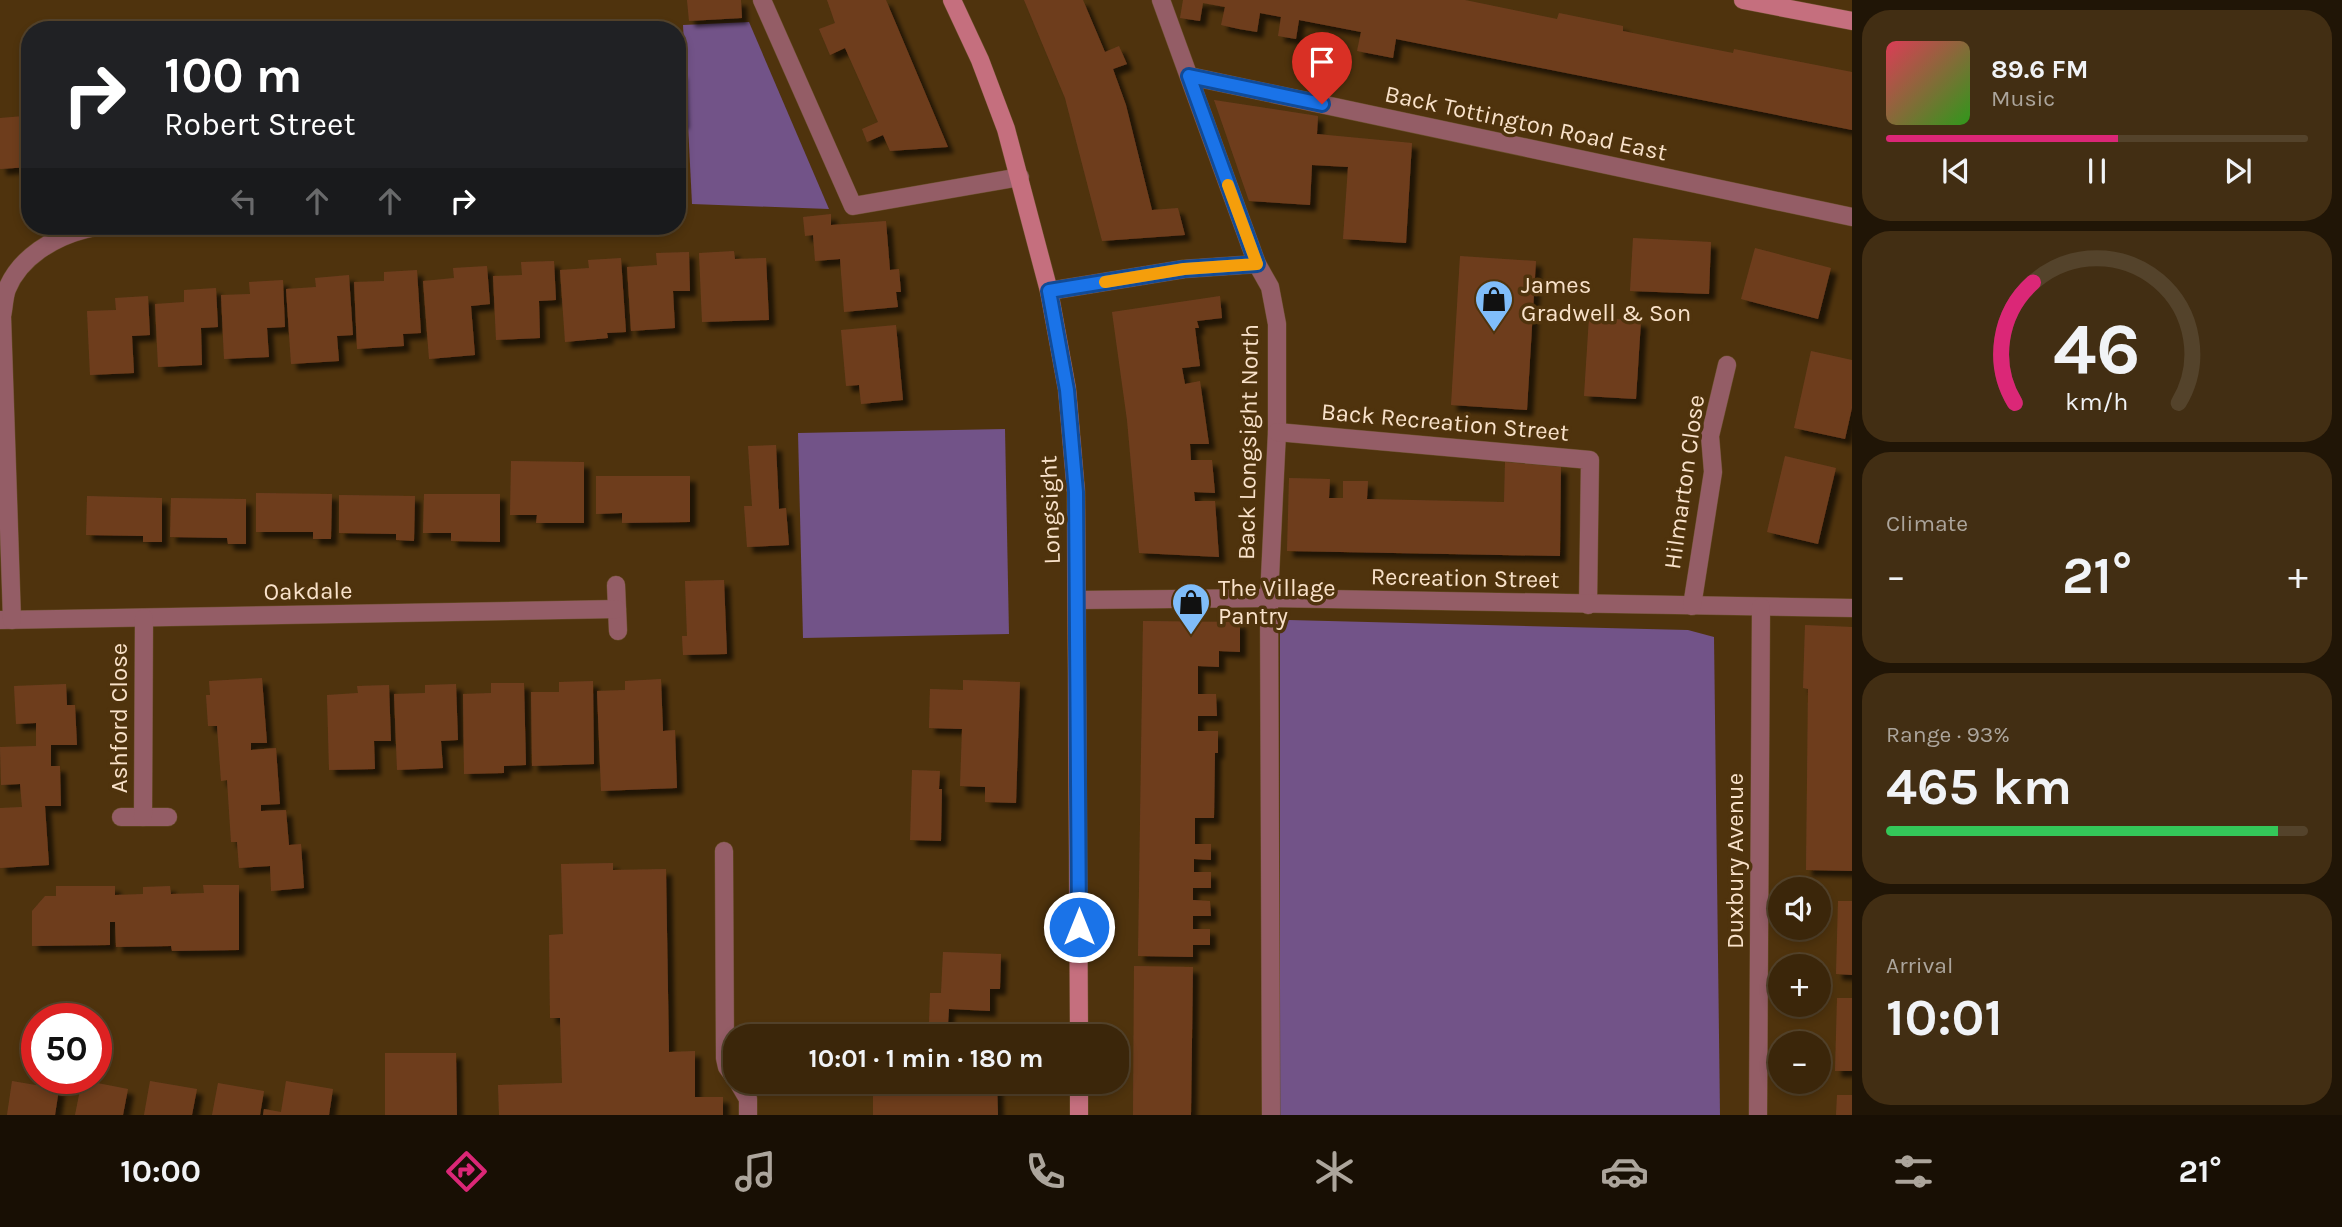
<!DOCTYPE html>
<html lang="en">
<head>
<meta charset="utf-8">
<style>
	:root { --surface:#3b260a; --page:#422e13; --text:#f1f3f6; --muted:#aca59c; --line:#54432b; --accent:#db2777 }
	body { margin:0; font-family:Karla,sans-serif; background:var(--page); color:var(--text); height:100vh; display:flex; flex-direction:column; font-size:26px; white-space:nowrap }
	* { box-sizing:border-box; margin:0 }
	p { font-size:23px; color:var(--muted) }
	.icon { flex:none; width:38px; height:38px; fill:none; stroke:currentColor; stroke-width:2; stroke-linecap:round; stroke-linejoin:round }
	.map { position:relative; flex:1; overflow:hidden }
	.drawer { display:flex; flex-direction:column; gap:10px; padding:10px; background:#201506; width:490px }
	.drawer>* { flex:none }
	.banner { position:absolute; left:21px; top:21px; width:665px; height:214px; border-radius:28px; box-shadow:0 4px 10px #0003,0 0 0 2px var(--line); background:#202124; color:#fff; overflow:hidden }
	.buttons { position:absolute; left:1768px; top:877px; display:grid; gap:14px }
	.buttons a { display:grid; place-items:center; width:63px; height:63px; border-radius:50%; background:var(--surface); box-shadow:0 4px 10px #0003,0 0 0 2px var(--line); font-size:35px }
	.speed { position:absolute; left:21px; top:1003px; display:flex; gap:14px; font-size:35px; font-weight:700; text-align:center }
	.speed>* { display:grid; place-content:center; width:91px; height:91px; border-radius:50%; background:var(--surface); box-shadow:0 4px 10px #0003,0 0 0 2px var(--line); line-height:1 }
	.speed .limit { border:10px solid #d22; background:#fff; color:#111 }
	.pin { position:absolute; display:grid; place-items:center; width:60px; height:60px; color:#fff; margin:-72px -30px; border-radius:50% 50% 50% 0; rotate:-45deg; box-shadow:0 0 7px #0007 }
	.pin .icon { rotate:45deg }
	.me { position:absolute; width:77px; margin:-38px; rotate:0deg; stroke-linejoin:round; filter:drop-shadow(0 0 5px #0008) }
	.turn { display:flex; align-items:center; gap:24px; height:147px; padding:0 28px; font-size:32px }
	.turn .icon { width:91px; height:91px; stroke-width:2.5 }
	.turn b { display:block; font-size:49px; line-height:60px }
	.lanes { display:flex; align-items:center; height:66px; padding:0 28px; background:#0003; justify-content:center; gap:35px; direction:ltr }
	.lanes .off { opacity:.35 }
	.big { font-size:52px; font-weight:700; line-height:1.1 }
	.drawer .tile { flex:1; display:flex; flex-direction:column; justify-content:center; gap:10px; min-width:0; padding:0 24px; border-radius:28px; background:var(--page) }
	.drawer .dial { align-items:center; gap:0 }
	.dial svg { height:182px; overflow:visible; fill:none; stroke:var(--line); stroke-width:7; stroke-linecap:round; text-anchor:middle }
	.dial text { fill:var(--text); stroke:none }
	.song { display:flex; align-items:center; gap:21px }
	.cover { width:84px; height:84px; border-radius:10px; background:linear-gradient(135deg,hsl(350 70% 55%),hsl(110 70% 35%)) }
	.played { height:7px; border-radius:4px; background:linear-gradient(90deg,var(--accent) 55%,var(--line) 55%) }
	.keys { display:flex; justify-content:space-around; direction:ltr }
	.heat { display:flex; justify-content:space-between; align-items:center; font-size:38px; direction:ltr }
	.charge { height:10px; border-radius:5px; background:linear-gradient(90deg,#34c759 93%,var(--line) 0) }
	.trip { position:absolute; left:723px; top:1024px; width:406px; height:70px; border-radius:28px; background:var(--surface); box-shadow:0 4px 10px #0003,0 0 0 2px var(--line); font-weight:700; line-height:70px; text-align:center }
	.menu { display:flex; height:112px; justify-content:space-around; align-items:center; background:#180f04; color:var(--muted) }
	.menu .icon { width:49px; height:49px }
	.menu .current { color:var(--accent) }
	.menu b { font-size:32px; color:var(--text) }
	main { display:flex; flex:1; min-height:0 }
	.map>svg:first-child { display:block }
</style>
</head>
<body>
<main>
<div class="map">
<svg width="1852" height="1115" viewBox="0 0 1852 1115">
	<defs>
		<filter id="shadow"><feDropShadow dx="6" dy="6" stdDeviation="2" flood-color="#0009"/></filter>
	</defs>
	<rect width="100%" height="100%" fill="#4f330d"/>
	<g fill="#725388">
		<path d="M 749,22 L 829,209 L 692,204 L 683,25 Z"/>
		<path d="M 1005,429 L 1009,634 L 803,638 L 798,433 Z"/>
		<path d="M 1289,620 L 1688,630 L 1714,637 L 1720,1115 L 1280,1115 L 1280,627 Z"/>
	</g>
	<g fill="#6e3d1f" filter="url(#shadow)">
		<path d="M 687,0 L 741,0 L 742,18 L 689,21 Z"/>
		<path d="M 827,0 L 886,0 L 948,147 L 890,151 L 883,135 L 867,142 L 862,129 L 878,122 L 845,48 L 830,55 L 819,29 L 835,23 Z"/>
		<path d="M 1024,0 L 1083,0 L 1105,52 L 1119,46 L 1127,64 L 1113,69 L 1126,105 L 1152,210 L 1178,208 L 1185,235 L 1102,241 L 1065,98 Z"/>
		<path d="M 1183,0 L 1465,0 L 1557,19 L 1559,13 L 1623,26 L 1623,31 L 1677,42 L 1733,53 L 1734,49 L 1852,72 L 1852,130 L 1396,39 L 1393,58 L 1357,51 L 1361,32 L 1299,20 L 1296,39 L 1278,36 L 1281,17 L 1260,13 L 1257,32 L 1239,29 L 1221,25 L 1225,7 L 1203,3 L 1200,21 L 1180,18 Z"/>
		<path d="M 677,72 L 681,72 L 683,123 L 677,123 Z"/>
		<path d="M 1214,100 L 1318,116 L 1317,134 L 1412,143 L 1406,243 L 1343,239 L 1348,167 L 1312,165 L 1310,205 L 1249,201 Z"/>
		<path d="M 24,116 L 25,135 L 30,135 L 30,167 L 0,169 L 0,118 Z"/>
		<path d="M 831,214 L 831,225 L 886,221 L 890,270 L 899,269 L 901,292 L 896,292 L 898,307 L 844,312 L 840,259 L 815,261 L 813,235 L 805,236 L 803,217 Z"/>
		<path d="M 1633,238 L 1711,242 L 1709,294 L 1630,291 Z"/>
		<path d="M 1755,248 L 1831,268 L 1818,319 L 1741,299 Z"/>
		<path d="M 734,251 L 735,259 L 766,258 L 769,320 L 702,322 L 699,253 Z"/>
		<path d="M 689,252 L 690,291 L 673,291 L 675,328 L 631,331 L 627,267 L 657,265 L 656,253 Z"/>
		<path d="M 1460,256 L 1536,261 L 1527,410 L 1451,405 Z"/>
		<path d="M 621,258 L 626,332 L 607,333 L 608,338 L 565,342 L 560,270 L 589,268 L 588,260 Z"/>
		<path d="M 554,261 L 556,300 L 539,301 L 540,338 L 496,340 L 493,276 L 522,275 L 521,262 Z"/>
		<path d="M 487,266 L 490,304 L 471,306 L 475,355 L 429,359 L 423,281 L 454,278 L 453,268 Z"/>
		<path d="M 417,270 L 421,333 L 403,334 L 404,346 L 357,349 L 354,282 L 384,281 L 384,272 Z"/>
		<path d="M 349,275 L 353,335 L 337,336 L 339,361 L 291,364 L 286,289 L 316,287 L 315,278 Z"/>
		<path d="M 283,280 L 285,327 L 267,328 L 269,357 L 224,359 L 221,295 L 250,294 L 249,282 Z"/>
		<path d="M 216,288 L 218,327 L 201,328 L 202,365 L 158,367 L 155,304 L 184,302 L 184,290 Z"/>
		<path d="M 148,296 L 150,335 L 132,336 L 134,373 L 90,375 L 87,311 L 116,310 L 115,298 Z"/>
		<path d="M 1220,296 L 1222,318 L 1197,321 L 1199,328 L 1195,328 L 1200,366 L 1182,368 L 1185,384 L 1200,381 L 1209,444 L 1190,444 L 1191,460 L 1212,460 L 1215,493 L 1194,492 L 1195,501 L 1215,501 L 1219,557 L 1139,553 L 1127,420 L 1112,312 Z"/>
		<path d="M 1589,317 L 1641,321 L 1636,399 L 1584,396 Z"/>
		<path d="M 896,325 L 903,400 L 861,404 L 859,385 L 846,386 L 841,330 Z"/>
		<path d="M 1811,351 L 1852,360 L 1852,408 L 1845,439 L 1794,428 Z"/>
		<path d="M 776,445 L 779,509 L 786,508 L 789,545 L 747,547 L 744,506 L 752,506 L 748,446 Z"/>
		<path d="M 1785,456 L 1836,468 L 1818,544 L 1767,532 Z"/>
		<path d="M 511,461 L 584,462 L 584,523 L 536,523 L 537,515 L 510,515 Z"/>
		<path d="M 1505,462 L 1561,467 L 1560,556 L 1287,551 L 1289,478 L 1330,479 L 1329,498 L 1343,498 L 1343,481 L 1368,481 L 1367,499 L 1504,502 Z"/>
		<path d="M 596,476 L 690,476 L 690,522 L 622,523 L 622,513 L 596,514 Z"/>
		<path d="M 256,493 L 332,494 L 331,539 L 313,539 L 313,532 L 256,532 Z"/>
		<path d="M 424,494 L 500,494 L 500,542 L 451,541 L 451,533 L 423,533 Z"/>
		<path d="M 339,495 L 415,496 L 414,541 L 396,540 L 396,534 L 339,533 Z"/>
		<path d="M 87,496 L 162,498 L 162,542 L 143,542 L 143,536 L 86,535 Z"/>
		<path d="M 171,498 L 246,499 L 246,544 L 228,544 L 227,538 L 170,537 Z"/>
		<path d="M 724,580 L 727,654 L 683,655 L 682,636 L 687,636 L 685,581 Z"/>
		<path d="M 1143,621 L 1240,622 L 1240,652 L 1219,651 L 1219,667 L 1198,666 L 1198,694 L 1216,694 L 1217,716 L 1198,716 L 1198,731 L 1218,731 L 1218,753 L 1215,753 L 1214,818 L 1195,818 L 1195,844 L 1211,844 L 1211,860 L 1194,859 L 1194,872 L 1211,872 L 1211,888 L 1193,888 L 1193,900 L 1210,901 L 1211,916 L 1193,916 L 1193,929 L 1210,929 L 1210,945 L 1193,945 L 1193,957 L 1138,956 Z"/>
		<path d="M 1805,625 L 1852,627 L 1852,871 L 1806,870 L 1808,689 L 1803,688 Z"/>
		<path d="M 262,678 L 267,743 L 251,743 L 251,750 L 276,748 L 280,804 L 261,805 L 261,811 L 286,810 L 289,845 L 301,844 L 304,888 L 271,891 L 270,866 L 239,868 L 237,842 L 231,842 L 227,780 L 221,781 L 217,726 L 208,726 L 206,695 L 210,695 L 209,681 Z"/>
		<path d="M 661,679 L 663,731 L 675,730 L 677,788 L 601,791 L 597,691 L 625,690 L 625,681 Z"/>
		<path d="M 963,680 L 1020,682 L 1016,803 L 985,802 L 985,787 L 960,786 L 962,729 L 929,728 L 930,689 L 963,690 Z"/>
		<path d="M 593,681 L 594,764 L 532,766 L 531,692 L 559,692 L 559,682 Z"/>
		<path d="M 491,683 L 524,683 L 526,765 L 504,766 L 504,773 L 464,774 L 463,694 L 491,693 Z"/>
		<path d="M 66,684 L 67,705 L 75,705 L 77,745 L 51,745 L 51,766 L 60,766 L 61,806 L 45,806 L 49,865 L 0,868 L 0,808 L 22,807 L 20,784 L 1,785 L 0,747 L 36,746 L 36,723 L 16,724 L 14,686 Z"/>
		<path d="M 456,684 L 458,740 L 441,741 L 443,768 L 397,770 L 394,694 L 425,693 L 425,685 Z"/>
		<path d="M 389,685 L 391,741 L 374,741 L 375,769 L 329,770 L 327,695 L 358,693 L 357,686 Z"/>
		<path d="M 912,770 L 940,771 L 939,789 L 942,789 L 941,841 L 910,840 Z"/>
		<path d="M 613,863 L 613,870 L 666,869 L 669,1052 L 695,1051 L 695,1097 L 723,1097 L 723,1115 L 499,1115 L 498,1085 L 562,1083 L 560,1018 L 550,1018 L 549,935 L 563,934 L 561,864 Z"/>
		<path d="M 203,885 L 239,885 L 239,950 L 172,951 L 171,946 L 116,947 L 115,922 L 110,922 L 110,945 L 32,946 L 32,911 L 45,896 L 56,896 L 56,886 L 115,886 L 115,895 L 143,894 L 143,887 L 170,886 L 171,894 L 204,893 Z"/>
		<path d="M 1838,901 L 1852,901 L 1852,975 L 1836,974 Z"/>
		<path d="M 943,952 L 1001,954 L 1000,989 L 990,989 L 990,1011 L 949,1009 L 948,1024 L 929,1024 L 930,993 L 941,993 Z"/>
		<path d="M 1134,966 L 1193,967 L 1191,1115 L 1133,1115 Z"/>
		<path d="M 1837,998 L 1852,998 L 1852,1071 L 1835,1071 Z"/>
		<path d="M 385,1053 L 456,1053 L 457,1115 L 385,1115 Z"/>
		<path d="M 82,1080 L 128,1089 L 123,1115 L 75,1115 Z"/>
		<path d="M 12,1081 L 59,1089 L 55,1115 L 7,1115 Z"/>
		<path d="M 150,1081 L 197,1089 L 192,1115 L 144,1115 Z"/>
		<path d="M 286,1081 L 333,1089 L 329,1115 L 263,1115 L 264,1109 L 281,1112 Z"/>
		<path d="M 873,1082 L 997,1082 L 998,1115 L 873,1115 Z"/>
		<path d="M 218,1083 L 264,1091 L 260,1115 L 212,1115 Z"/>
		<path d="M 1837,1095 L 1852,1095 L 1852,1115 L 1836,1115 Z"/>
	</g>
	<g fill="none" stroke-linecap="round" stroke-linejoin="round">
		<defs>
			<g id="lane">
				<path d="M 762,0 L 853,206 L 1020,177"/>
				<path d="M 1161,0 L 1257,264 L 1270,287 L 1277,324 L 1277,432 L 1269,598 L 1271,1115"/>
				<path d="M 1189,76 L 1852,217"/>
				<path d="M 1049,291 L 1184,269 L 1257,264"/>
				<path d="M 1277,432 L 1590,460 L 1588,605"/>
				<path d="M 724,851 L 725,1058 L 727,1067 L 735,1078"/>
				<path d="M 738,1082 L 748,1099 L 748,1115"/>
			</g>
			<g id="street">
				<path d="M 616,585 L 618,631"/>
				<path d="M 1078,600 L 1269,598 L 1852,608"/>
				<path d="M 1692,606 L 1713,472 L 1710,436 L 1727,365"/>
				<path d="M 0,620 L 617,609"/>
				<path d="M 12,620 L 2,316 C 4,307 4,297 7,289 C 20,257 54,237 86,229 C 98,226 111,227 124,226"/>
				<path d="M 121,817 L 168,817"/>
				<path d="M 143,817 L 144,618"/>
				<path d="M 1758,1115 L 1761,607"/>
			</g>
			<g id="secondary">
				<path d="M 952,0 L 980,60 L 1006,129 L 1049,291 L 1067,389 L 1076,492 L 1079,1036"/>
				<path d="M 1743,0 L 1852,21"/>
				<path d="M 1079,1082 L 1079,1115"/>
			</g>
		</defs>
		<use href="#lane" stroke="#6a4f2b" stroke-width="19"/>
		<use href="#street" stroke="#6a4f2b" stroke-width="19"/>
		<use href="#secondary" stroke="#6a4f2b" stroke-width="19"/>
		<use href="#lane" stroke="#945d66" stroke-width="18"/>
		<use href="#street" stroke="#945d66" stroke-width="18"/>
		<use href="#secondary" stroke="#c56f7e" stroke-width="18"/>
	</g>
	<g fill="none" stroke-linecap="round" stroke-linejoin="round">
		<defs>
			<path id="route" d="M 1079,927 L 1076,492 L 1067,390 L 1049,291 L 1184,269 L 1257,264 L 1189,76 L 1322,104"/>
		</defs>
		<use href="#route" stroke="#114b97" stroke-width="18"/>
		<use href="#route" stroke="#1a73e8" stroke-width="12"/>
		<path stroke="#f59e0b" stroke-width="12" d="M 1105,282 L 1184,269 L 1257,264 L 1228,185"/>
	</g>
	<defs>
		<symbol id="shop-pin" viewBox="-11 -11 22 30"><path d="M0 17L-7.5 6A9.5 9.5 0 1 1 7.5 6Z" fill="#80bdfa" stroke="#4f330d"/><path d="M-5-2.5h2.3a2.7 3.5 0 0 1 5.4 0H5L5.5 6h-11ZM-1.5-2.5h3a1.5 2.3 0 0 0-3 0Z" fill="#111"/></symbol>
	</defs>
	<g fill-rule="evenodd">
		<use href="#shop-pin" x="1472" y="277" width="44" height="60"/>
		<use href="#shop-pin" x="1169" y="580" width="44" height="60"/>
	</g>
	<g text-anchor="middle" dominant-baseline="central" stroke-width="7" stroke-linejoin="round" paint-order="stroke">
		<g font-size="24" fill="#f9e2ca" stroke="#4f330d">
			<text transform="translate(1526 123) rotate(12)">Back Tottington Road East</text>
			<text transform="translate(1445 422) rotate(5)">Back Recreation Street</text>
			<text transform="translate(1248 442) rotate(-89)">Back Longsight North</text>
			<text transform="translate(1684 482) rotate(-82)">Hilmarton Close</text>
			<text transform="translate(1050 510) rotate(-92)">Longsight</text>
			<text transform="translate(1465 578) rotate(1)">Recreation Street</text>
			<text transform="translate(308 591) rotate(-1)">Oakdale</text>
			<text transform="translate(119 718) rotate(-90)">Ashford Close</text>
			<text transform="translate(1735 861) rotate(-90)">Duxbury Avenue</text>
		</g>
		<g font-size="24" fill="#f9e2ca" stroke="#4f330d" text-anchor="start">
			<text x="1521" y="285">James<tspan x="1521" dy="28">Gradwell &amp; Son</tspan></text>
			<text x="1218" y="588">The Village<tspan x="1218" dy="28">Pantry</tspan></text>
		</g>
	</g>
</svg>
<div class="buttons">
<a><svg class="icon" aria-label="sound" viewBox="0 0 24 24"><path d="M4 9h4l5-4v14l-5-4H4zM17 9q2 3 0 6"/></svg></a>
<a>+</a>
<a>−</a>
</div>
<div class="speed"><div class="limit">50</div></div>
<div class="pin" style="left:1322px;top:104px;background:#d93025"><svg class="icon" aria-label="arrive" viewBox="0 0 24 24"><path d="M6 21V4h12l-3 4 3 4H6"/></svg></div>
<svg class="me" style="left:1079px;top:927px" viewBox="-20 -20 40 40"><circle r="17" fill="#1a73e8" stroke="#fff" stroke-width="3"/><path d="M0-11L8 9 0 5-8 9z" fill="#fff"/></svg>
<div class="trip">10:01 · 1 min · 180 m</div>
<div class="banner">
<div class="turn"><svg class="icon" aria-label="right" viewBox="0 0 24 24"><path d="M7 20v-9h11M14 6l5 5-5 5"/></svg><div><b>100 m</b>Robert Street</div></div>
<div class="lanes"><svg class="icon off" aria-label="left" viewBox="0 0 24 24"><path d="M17 20v-9H6M10 6l-5 5 5 5"/></svg><svg class="icon off" aria-label="ahead" viewBox="0 0 24 24"><path d="M12 20V5M6 11l6-6 6 6"/></svg><svg class="icon off" aria-label="ahead" viewBox="0 0 24 24"><path d="M12 20V5M6 11l6-6 6 6"/></svg><svg class="icon" aria-label="right" viewBox="0 0 24 24"><path d="M7 20v-9h11M14 6l5 5-5 5"/></svg></div>
</div>
</div>
<section class="drawer">
<div class="tile">
<div class="song"><i class="cover"></i><div><b>89.6 FM</b><p>Music</p></div></div>
<div class="played"></div>
<div class="keys"><svg class="icon" aria-label="previous" viewBox="0 0 24 24"><path d="M18 5L8 12l10 7zM5 5v14"/></svg><svg class="icon" aria-label="pause" viewBox="0 0 24 24"><path d="M8 5v14M16 5v14"/></svg><svg class="icon" aria-label="next" viewBox="0 0 24 24"><path d="M6 5l10 7-10 7zM19 5v14"/></svg></div>
</div>
<div class="tile dial"><svg viewBox="0 0 100 80">
<path d="M14 69A42 42 0 1 1 86 69"/>
<path d="M14 69A42 42 0 0 1 22 16" stroke="#db2777"/>
<text x="50" y="56" font-size="32" font-weight="700">46</text>
<text x="50" y="72" font-size="11">km/h</text>
</svg></div>
<div class="tile"><p>Climate</p>
<div class="heat"><a>−</a><b class="big">21°</b><a>+</a></div>
</div>
<div class="tile"><p>Range · 93%</p><b class="big">465 km</b><div class="charge"></div></div>
<div class="tile"><p>Arrival</p><b class="big">10:01</b></div>
</section>
</main>
<nav class="menu">
<b>10:00</b>
<svg class="icon current" aria-label="directions" viewBox="0 0 24 24"><path d="M12 3l9 9-9 9-9-9zM9 14v-3h6M13 9l2 2-2 2"/></svg>
<svg class="icon" aria-label="music" viewBox="0 0 24 24"><path d="M9 18V5l10-2v13"/><circle cx="6" cy="18" r="3"/><circle cx="16" cy="16" r="3"/></svg>
<svg class="icon" aria-label="phone" viewBox="0 0 24 24"><path d="M5 4h4l2 5-3 2q2 4 5 5l2-3 5 2v4C11 20 4 13 5 4z"/></svg>
<svg class="icon" aria-label="climate" viewBox="0 0 24 24"><path d="M12 3v18M4 7l16 10M4 17L20 7"/></svg>
<svg class="icon" aria-label="car" viewBox="0 0 24 24"><path d="M5 17H2v-5l4-1 3-4h7l3 4 3 1v5h-3M9 17h6M6 11h13"/><circle cx="7" cy="17" r="2"/><circle cx="17" cy="17" r="2"/></svg>
<svg class="icon" aria-label="filters" viewBox="0 0 24 24"><path d="M4 7h16M4 17h16"/><circle cx="9" cy="7" r="2"/><circle cx="15" cy="17" r="2"/></svg>
<b>21°</b>
</nav>
</body>
</html>
